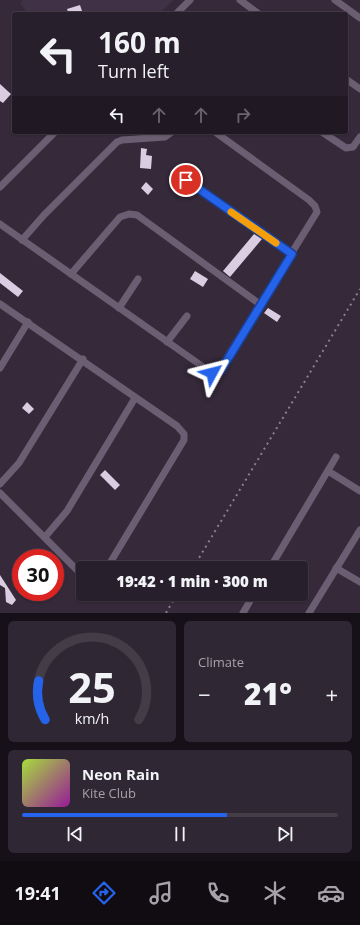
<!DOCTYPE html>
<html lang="en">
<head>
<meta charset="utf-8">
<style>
	:root { --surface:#281f2c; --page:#302734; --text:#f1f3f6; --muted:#a5a2a9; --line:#443d48; --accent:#2563eb }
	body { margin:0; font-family:"Open Sans",sans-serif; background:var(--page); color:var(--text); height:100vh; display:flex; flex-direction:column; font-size:15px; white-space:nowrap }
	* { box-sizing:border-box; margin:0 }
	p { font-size:13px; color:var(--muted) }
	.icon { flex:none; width:22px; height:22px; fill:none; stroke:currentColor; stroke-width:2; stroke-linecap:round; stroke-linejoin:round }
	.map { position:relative; height:613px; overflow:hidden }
	.details { display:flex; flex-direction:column; gap:8px; padding:8px; background:#161118; flex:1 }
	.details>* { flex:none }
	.guide { position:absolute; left:12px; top:12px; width:336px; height:122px; border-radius:4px; box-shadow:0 1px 3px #0004,0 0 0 1px var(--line); background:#281f2c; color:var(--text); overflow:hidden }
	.speed { position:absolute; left:12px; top:549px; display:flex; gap:8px; font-size:20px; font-weight:700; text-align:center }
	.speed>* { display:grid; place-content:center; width:52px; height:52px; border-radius:50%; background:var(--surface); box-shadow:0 1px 3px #0004,0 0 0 1px var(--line); line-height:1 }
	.speed .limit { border:6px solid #d22; background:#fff; color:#111 }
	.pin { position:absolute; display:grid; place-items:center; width:34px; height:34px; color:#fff; margin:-17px; border:2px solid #fff; border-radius:50%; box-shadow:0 1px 4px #0007 }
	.me { position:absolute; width:44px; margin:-22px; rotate:52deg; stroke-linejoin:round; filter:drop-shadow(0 0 3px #0008) }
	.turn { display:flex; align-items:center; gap:14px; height:84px; padding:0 20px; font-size:18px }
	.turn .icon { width:52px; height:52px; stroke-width:2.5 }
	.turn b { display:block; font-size:28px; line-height:34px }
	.lanes { display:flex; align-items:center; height:38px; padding:0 20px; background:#0003; justify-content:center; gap:20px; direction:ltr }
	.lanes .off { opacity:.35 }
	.big { font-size:30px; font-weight:800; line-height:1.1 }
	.details .tile { flex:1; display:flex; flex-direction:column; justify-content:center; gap:6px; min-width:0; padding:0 14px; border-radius:6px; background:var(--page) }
	.details .dial { align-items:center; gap:0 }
	.dial svg { height:104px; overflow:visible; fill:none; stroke:var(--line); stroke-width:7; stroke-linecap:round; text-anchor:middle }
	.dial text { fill:var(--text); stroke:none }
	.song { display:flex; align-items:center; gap:12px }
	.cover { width:48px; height:48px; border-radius:6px; background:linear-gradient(135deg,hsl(80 70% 55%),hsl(300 70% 35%)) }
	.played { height:4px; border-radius:2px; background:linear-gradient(90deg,var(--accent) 65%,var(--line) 65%) }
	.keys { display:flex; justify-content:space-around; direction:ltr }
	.heat { display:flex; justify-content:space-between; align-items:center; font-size:22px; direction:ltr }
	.details .tiles { flex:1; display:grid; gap:8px; grid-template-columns:1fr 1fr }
	.tile:last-child { grid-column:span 2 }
	.trip { position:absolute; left:76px; top:561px; width:232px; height:40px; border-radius:4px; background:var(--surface); box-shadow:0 1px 3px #0004,0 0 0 1px var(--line); font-weight:800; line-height:40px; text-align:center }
	.tabs { display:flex; height:64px; justify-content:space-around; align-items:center; background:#100c12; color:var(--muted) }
	.tabs .icon { width:28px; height:28px }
	.tabs .active { color:var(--accent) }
	.tabs b { font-size:18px; color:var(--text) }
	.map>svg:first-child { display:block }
</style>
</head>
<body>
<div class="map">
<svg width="360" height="613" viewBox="0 0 360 613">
	<rect width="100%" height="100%" fill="#35293a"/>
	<path fill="#403147" d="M 23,0 L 173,0 L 159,14 L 28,14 L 20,3 Z"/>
	<g fill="#dacce1">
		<path d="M 80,5 L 83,14 L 69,14 L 67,9 Z"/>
		<path d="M 0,84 L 11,94 L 3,103 L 0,101 Z"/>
		<path d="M 141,148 L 147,149 L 146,155 L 152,156 L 151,169 L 140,168 Z"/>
		<path d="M 146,182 L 153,189 L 148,195 L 141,188 Z"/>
		<path d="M 254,234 L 262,239 L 230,277 L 223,271 Z"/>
		<path d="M 195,271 L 208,279 L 203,287 L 190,279 Z"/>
		<path d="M 0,273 L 23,291 L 18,297 L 0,283 Z"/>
		<path d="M 268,308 L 281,316 L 277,322 L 264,313 Z"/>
		<path d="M 27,402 L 34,409 L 29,414 L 22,408 Z"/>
		<path d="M 105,470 L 120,485 L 115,490 L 100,475 Z"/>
		<path d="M 0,575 L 16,600 L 12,605 L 6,602 L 5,588 L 0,585 Z"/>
	</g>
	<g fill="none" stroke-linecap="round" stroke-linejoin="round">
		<g stroke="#6b5e72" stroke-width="7">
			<path d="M 240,0 L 259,14"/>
			<path d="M 335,0 L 360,18"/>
			<path d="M 176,14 L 190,0"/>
			<path d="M 346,79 L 360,89"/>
			<path d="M 322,132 L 346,148 L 353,147 L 360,137"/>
			<path d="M 186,180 L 292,254"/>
			<path d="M 0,187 L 55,132"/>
			<path d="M 0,224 L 209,371 L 218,372 L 317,212 L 315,206 L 309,200 L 215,132"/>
			<path d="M 22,240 L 44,215 L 117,142 L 122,140 L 165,137 L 172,132"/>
			<path d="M 71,274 L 120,217 L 129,214 L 137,215 L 261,305"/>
			<path d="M 0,304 L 177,426 L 184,434 L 184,440 L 107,568"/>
			<path d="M 119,308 L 138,279"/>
			<path d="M 167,342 L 187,316"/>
			<path d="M 0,368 L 28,322"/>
			<path d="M 328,471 L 360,491"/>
			<path d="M 0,484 L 19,463 L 83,359"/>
			<path d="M 0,493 L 83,576"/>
			<path d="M 45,537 L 67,511 L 135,398"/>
			<path d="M 270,568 L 336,457"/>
			<path d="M 336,568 L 360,582"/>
			<path d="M 243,613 L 254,594"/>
			<path d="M 309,613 L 360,530"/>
		</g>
		<g stroke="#8a808e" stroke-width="2" stroke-dasharray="2 4" stroke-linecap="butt">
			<path d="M 193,568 L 360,289"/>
			<path d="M 166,613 L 177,594"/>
		</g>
	</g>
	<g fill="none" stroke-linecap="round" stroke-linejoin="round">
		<defs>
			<path id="route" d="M 186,180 L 292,254 L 221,370 L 212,373"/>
		</defs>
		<use href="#route" stroke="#184099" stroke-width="10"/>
		<use href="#route" stroke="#2563eb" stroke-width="7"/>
		<path stroke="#f59e0b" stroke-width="7" d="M 231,212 L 276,243"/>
	</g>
</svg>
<div class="speed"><div class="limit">30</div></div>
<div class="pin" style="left:186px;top:180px;background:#d93025"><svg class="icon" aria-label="arrive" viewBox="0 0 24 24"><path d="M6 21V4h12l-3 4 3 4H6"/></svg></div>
<svg class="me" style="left:212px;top:373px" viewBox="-20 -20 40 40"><path d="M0-17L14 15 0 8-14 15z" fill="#2563eb" stroke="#fff" stroke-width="4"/></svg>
<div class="trip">19:42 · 1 min · 300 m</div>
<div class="guide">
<div class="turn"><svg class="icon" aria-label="left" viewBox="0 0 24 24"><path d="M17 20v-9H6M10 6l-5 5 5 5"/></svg><div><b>160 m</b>Turn left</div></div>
<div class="lanes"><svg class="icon" aria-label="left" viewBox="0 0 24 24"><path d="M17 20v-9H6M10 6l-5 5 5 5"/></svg><svg class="icon off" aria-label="ahead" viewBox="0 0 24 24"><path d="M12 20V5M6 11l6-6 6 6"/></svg><svg class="icon off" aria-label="ahead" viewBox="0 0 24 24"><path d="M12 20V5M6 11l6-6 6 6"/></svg><svg class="icon off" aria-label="right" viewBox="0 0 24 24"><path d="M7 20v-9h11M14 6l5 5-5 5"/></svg></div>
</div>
</div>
<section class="details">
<div class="tiles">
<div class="tile dial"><svg viewBox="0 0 100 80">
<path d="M14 69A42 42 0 1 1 86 69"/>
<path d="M14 69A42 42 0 0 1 9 39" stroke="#2563eb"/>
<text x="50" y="56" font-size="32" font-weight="700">25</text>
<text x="50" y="72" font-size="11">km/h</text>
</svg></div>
<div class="tile"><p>Climate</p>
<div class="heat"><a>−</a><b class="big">21°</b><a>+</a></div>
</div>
<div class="tile">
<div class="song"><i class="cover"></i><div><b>Neon Rain</b><p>Kite Club</p></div></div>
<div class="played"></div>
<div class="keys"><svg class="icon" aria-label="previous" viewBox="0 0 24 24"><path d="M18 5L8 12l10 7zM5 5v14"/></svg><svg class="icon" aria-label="pause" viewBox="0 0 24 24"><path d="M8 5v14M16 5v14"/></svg><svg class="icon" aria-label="next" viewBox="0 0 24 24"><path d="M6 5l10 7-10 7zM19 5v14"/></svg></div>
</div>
</div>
</section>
<nav class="tabs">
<b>19:41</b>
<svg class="icon active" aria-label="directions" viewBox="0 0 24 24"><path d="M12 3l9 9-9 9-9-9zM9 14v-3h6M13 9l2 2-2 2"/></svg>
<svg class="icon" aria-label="music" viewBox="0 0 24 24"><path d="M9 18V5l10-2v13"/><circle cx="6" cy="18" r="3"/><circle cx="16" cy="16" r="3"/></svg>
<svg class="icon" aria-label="phone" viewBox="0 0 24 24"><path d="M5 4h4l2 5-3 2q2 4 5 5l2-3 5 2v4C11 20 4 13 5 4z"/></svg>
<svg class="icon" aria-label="climate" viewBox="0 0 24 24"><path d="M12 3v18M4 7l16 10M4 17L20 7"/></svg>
<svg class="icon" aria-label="car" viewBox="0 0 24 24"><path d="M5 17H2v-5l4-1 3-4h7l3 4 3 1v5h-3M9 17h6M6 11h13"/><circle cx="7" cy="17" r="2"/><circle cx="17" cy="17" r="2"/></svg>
</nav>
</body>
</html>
